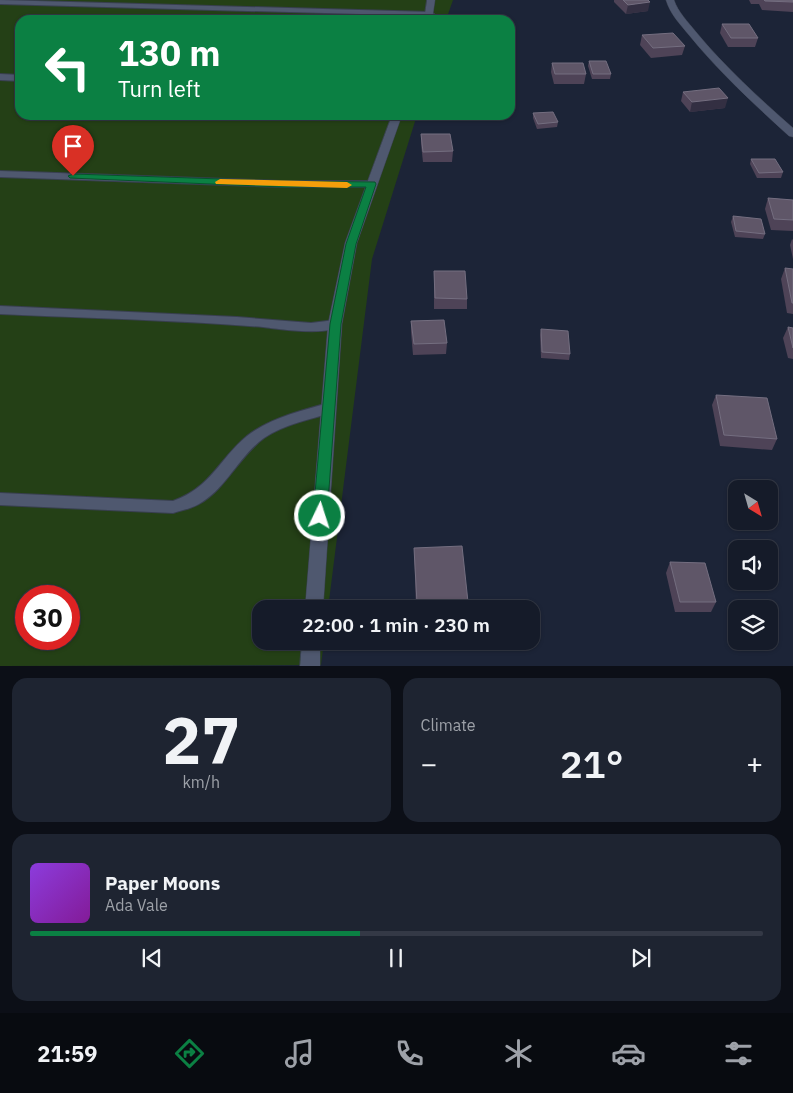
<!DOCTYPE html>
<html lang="en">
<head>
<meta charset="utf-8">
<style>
	:root { --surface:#151b29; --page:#1e2431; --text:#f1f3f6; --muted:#9da1a8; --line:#343946; --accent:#0b8043 }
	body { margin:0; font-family:"IBM Plex Sans",sans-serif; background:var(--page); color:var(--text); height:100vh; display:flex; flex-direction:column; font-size:19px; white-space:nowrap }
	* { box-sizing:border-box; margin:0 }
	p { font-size:16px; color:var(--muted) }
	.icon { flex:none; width:28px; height:28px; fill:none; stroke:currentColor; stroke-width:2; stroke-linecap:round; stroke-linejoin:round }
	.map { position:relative; height:666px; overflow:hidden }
	.drawer { display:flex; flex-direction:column; gap:12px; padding:12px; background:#0c0f17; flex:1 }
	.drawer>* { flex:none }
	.hud { position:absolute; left:15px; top:15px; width:500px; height:105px; border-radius:15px; box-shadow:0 1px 4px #0004,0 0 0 1px var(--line); background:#0b8043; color:#fff; overflow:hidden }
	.needle { width:32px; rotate:143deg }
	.buttons { position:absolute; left:728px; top:480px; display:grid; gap:10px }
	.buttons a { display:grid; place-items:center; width:50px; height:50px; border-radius:10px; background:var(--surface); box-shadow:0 1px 4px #0004,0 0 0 1px var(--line); font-size:25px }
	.speed { position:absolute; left:15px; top:585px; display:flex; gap:10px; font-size:25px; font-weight:700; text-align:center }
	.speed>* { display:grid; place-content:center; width:65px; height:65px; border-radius:50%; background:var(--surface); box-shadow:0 1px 4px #0004,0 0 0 1px var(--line); line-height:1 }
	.speed .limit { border:8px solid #d22; background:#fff; color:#111 }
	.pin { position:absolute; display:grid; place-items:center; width:42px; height:42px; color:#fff; margin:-51px -21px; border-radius:50% 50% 50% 0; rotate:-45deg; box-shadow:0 0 5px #0007 }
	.pin .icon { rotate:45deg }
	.me { position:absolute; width:55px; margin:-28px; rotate:4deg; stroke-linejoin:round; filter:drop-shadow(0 0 4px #0008) }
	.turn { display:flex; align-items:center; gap:18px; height:105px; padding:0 20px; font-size:22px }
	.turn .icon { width:65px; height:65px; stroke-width:2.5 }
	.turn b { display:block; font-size:35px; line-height:42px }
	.big { font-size:38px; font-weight:600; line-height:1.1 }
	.drawer .widget { flex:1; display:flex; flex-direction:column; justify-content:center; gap:8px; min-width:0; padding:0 18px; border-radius:15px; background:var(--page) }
	.drawer .dial { align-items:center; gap:0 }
	.dial b { font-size:65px; line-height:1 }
	.song { display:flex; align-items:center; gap:15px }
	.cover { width:60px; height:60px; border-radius:8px; background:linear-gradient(135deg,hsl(270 70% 55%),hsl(290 70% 35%)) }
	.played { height:5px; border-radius:2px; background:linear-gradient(90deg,var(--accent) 45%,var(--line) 45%) }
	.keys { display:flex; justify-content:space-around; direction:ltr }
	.heat { display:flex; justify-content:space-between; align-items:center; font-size:28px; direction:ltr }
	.drawer .tiles { flex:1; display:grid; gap:12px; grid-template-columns:1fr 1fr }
	.widget:last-child { grid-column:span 2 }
	.trip { position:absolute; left:252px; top:600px; width:288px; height:50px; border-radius:15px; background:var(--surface); box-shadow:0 1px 4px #0004,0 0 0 1px var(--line); font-weight:600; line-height:50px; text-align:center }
	.dock { display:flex; height:80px; justify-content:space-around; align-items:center; background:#080b10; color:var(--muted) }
	.dock .icon { width:35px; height:35px }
	.dock .on { color:var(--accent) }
	.dock b { font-size:22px; color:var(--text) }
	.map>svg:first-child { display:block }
</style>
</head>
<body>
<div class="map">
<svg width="793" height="666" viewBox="0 0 793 666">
	<rect width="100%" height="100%" fill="#1c2437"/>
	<path fill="#244016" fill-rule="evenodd" d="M 0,0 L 453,0 L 446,20 L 20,20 L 20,115 L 417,115 L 372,259 L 328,609 L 261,609 L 261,641 L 324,641 L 321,665 L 0,666 ZM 26,596 L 69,596 L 69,639 L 26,639 Z"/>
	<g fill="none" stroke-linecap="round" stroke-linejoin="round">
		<defs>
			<g id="service">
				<path d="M 0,0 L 430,12 L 434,14 L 430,16 L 0,4 Z"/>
				<path d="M 0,74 L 20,75 L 20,81 L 0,80 Z"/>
				<path d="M 0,171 L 281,181 L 372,181 L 377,184 L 372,187 L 281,187 L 0,177 Z"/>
				<path d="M 0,306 L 237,317 L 311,323 L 335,320 L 341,324 C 333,337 278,329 263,327 C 176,320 88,318 0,314 Z"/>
				<path d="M 328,403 L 333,404 L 335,408 L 333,412 C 310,420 284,424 264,438 C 239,456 226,489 199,504 C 191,509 181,510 173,513 L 0,505 L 0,493 L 173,501 C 212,487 218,460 247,436 C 270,418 301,411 328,403 Z"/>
			</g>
			<g id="minor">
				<path d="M 427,0 L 435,0 L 432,20 L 424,20 Z"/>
				<path d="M 666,0 L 674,0 C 678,12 688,22 696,32 C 725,67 759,98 793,128 L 793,137 L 789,136 C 754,104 719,72 689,35 C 680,24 670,14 666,0 Z"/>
				<path d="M 392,115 L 402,115 L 357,243 L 342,324 L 323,609 L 305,609 L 328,324 L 345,243 Z"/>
				<path d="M 302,641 L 320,641 L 320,666 L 300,666 Z"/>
			</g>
		</defs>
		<use href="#service" stroke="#383f4f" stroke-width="2"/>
		<use href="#minor" stroke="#383f4f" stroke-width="1"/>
		<use href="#service" fill="#4f586f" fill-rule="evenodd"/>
		<use href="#minor" fill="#4f586f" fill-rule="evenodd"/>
	</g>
	<g fill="#4e4357">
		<path d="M 614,0 L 648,0 L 648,11 L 626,14 L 614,2 Z"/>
		<path d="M 749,0 L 793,0 L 793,12 L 762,10 L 759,4 L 751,4 Z"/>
		<path d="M 722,24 L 758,38 L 755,47 L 728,47 L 720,33 Z"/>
		<path d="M 642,35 L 685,46 L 682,55 L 651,58 L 640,45 Z"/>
		<path d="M 589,61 L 611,74 L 610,79 L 592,79 L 588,66 Z"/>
		<path d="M 552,63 L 586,74 L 584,84 L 554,84 L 551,72 Z"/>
		<path d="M 683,92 L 725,108 L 690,112 L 681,101 Z"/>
		<path d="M 533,113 L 558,122 L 557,127 L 537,129 L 533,118 Z"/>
		<path d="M 421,134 L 453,151 L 452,162 L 423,162 L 421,144 Z"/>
		<path d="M 751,159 L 783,172 L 781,178 L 757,178 L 750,164 Z"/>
		<path d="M 768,198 L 793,200 L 793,231 L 771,230 L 765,209 Z"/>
		<path d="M 733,216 L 765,234 L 763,239 L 735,237 L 731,222 Z"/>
		<path d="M 792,239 L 793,240 L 793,259 L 790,245 Z"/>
		<path d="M 785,268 L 793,269 L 793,314 L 787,313 L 781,279 Z"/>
		<path d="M 434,271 L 467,299 L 467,309 L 434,309 Z"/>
		<path d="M 411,321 L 447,343 L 446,354 L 413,355 L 411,332 Z"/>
		<path d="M 788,327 L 793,328 L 793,359 L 788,358 L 783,338 Z"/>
		<path d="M 541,329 L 570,354 L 569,360 L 541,358 L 540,335 Z"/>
		<path d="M 716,395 L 777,439 L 772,450 L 720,446 L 712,405 Z"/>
		<path d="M 414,548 L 468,602 L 467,609 L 416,609 Z"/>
		<path d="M 670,562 L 716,602 L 711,612 L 675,612 L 666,573 Z"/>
	</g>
	<g fill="#332f42">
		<path d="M 650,2 L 648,11 L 626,14 L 628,5 Z"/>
		<path d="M 728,98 L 725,108 L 690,112 L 692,102 Z"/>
	</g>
	<g fill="#5f5668" stroke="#746e80">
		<path d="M 623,0 L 648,0 L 650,2 L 628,5 Z"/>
		<path d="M 764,0 L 793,0 L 793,2 L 765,1 Z"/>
		<path d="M 722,24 L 749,24 L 758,38 L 731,38 Z"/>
		<path d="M 673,33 L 685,46 L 653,48 L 642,35 Z"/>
		<path d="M 589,61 L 606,61 L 611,74 L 593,74 Z"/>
		<path d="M 552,63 L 583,63 L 586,74 L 555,74 Z"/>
		<path d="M 719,88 L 728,98 L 692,102 L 683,92 Z"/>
		<path d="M 553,112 L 558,122 L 538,124 L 533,113 Z"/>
		<path d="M 421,134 L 450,134 L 453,151 L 423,152 Z"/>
		<path d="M 751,159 L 775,159 L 783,172 L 759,173 Z"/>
		<path d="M 768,198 L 793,200 L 793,220 L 774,219 Z"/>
		<path d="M 733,216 L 761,219 L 765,234 L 736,231 Z"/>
		<path d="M 785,268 L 793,269 L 793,303 L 792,303 Z"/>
		<path d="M 434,271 L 465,271 L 467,299 L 435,298 Z"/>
		<path d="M 444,320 L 447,343 L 414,344 L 411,321 Z"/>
		<path d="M 788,327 L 793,328 L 793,348 Z"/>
		<path d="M 541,329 L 568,331 L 570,354 L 542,352 Z"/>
		<path d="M 716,395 L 767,398 L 777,439 L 724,435 Z"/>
		<path d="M 462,546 L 468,602 L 417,603 L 414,548 Z"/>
		<path d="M 670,562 L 705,563 L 716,602 L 680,602 Z"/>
	</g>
	<path fill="#0b8043" stroke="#07532c" d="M 73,174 L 281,181 L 375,182 L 376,184 L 356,244 L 341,324 L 327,516 L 325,520 L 320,521 L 315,520 L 313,516 L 330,324 L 346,244 L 366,187 L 281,187 L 70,178 L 68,176 Z"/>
	<path fill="#f59e0b" d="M 220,179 L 347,182 L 352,185 L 347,188 L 216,184 L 215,182 Z"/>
</svg>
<div class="buttons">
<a><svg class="needle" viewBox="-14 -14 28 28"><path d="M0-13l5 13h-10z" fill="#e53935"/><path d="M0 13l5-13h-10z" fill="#9da1a8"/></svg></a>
<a><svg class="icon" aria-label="sound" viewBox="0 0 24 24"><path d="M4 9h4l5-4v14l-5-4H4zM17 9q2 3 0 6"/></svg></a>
<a><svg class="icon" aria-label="layers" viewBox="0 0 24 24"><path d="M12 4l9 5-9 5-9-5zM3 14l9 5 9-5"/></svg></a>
</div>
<div class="speed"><div class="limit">30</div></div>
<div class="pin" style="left:73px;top:176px;background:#d93025"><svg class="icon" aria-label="arrive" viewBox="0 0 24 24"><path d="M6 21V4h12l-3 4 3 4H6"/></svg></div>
<svg class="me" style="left:320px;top:516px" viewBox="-20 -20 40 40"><circle r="17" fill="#0b8043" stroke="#fff" stroke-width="3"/><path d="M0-11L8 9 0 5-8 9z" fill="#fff"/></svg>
<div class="trip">22:00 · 1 min · 230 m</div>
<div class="hud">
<div class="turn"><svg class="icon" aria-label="left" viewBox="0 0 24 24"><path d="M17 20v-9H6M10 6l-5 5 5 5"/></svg><div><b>130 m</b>Turn left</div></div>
</div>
</div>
<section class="drawer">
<div class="tiles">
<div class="widget dial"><b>27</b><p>km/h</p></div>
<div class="widget"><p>Climate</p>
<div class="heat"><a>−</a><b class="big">21°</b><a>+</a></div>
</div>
<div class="widget">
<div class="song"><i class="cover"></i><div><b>Paper Moons</b><p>Ada Vale</p></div></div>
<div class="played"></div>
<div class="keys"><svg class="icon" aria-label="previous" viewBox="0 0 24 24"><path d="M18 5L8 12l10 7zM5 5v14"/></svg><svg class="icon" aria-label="pause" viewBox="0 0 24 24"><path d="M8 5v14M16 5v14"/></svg><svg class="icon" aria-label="next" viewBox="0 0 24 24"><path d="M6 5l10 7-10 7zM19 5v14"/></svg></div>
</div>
</div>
</section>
<nav class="dock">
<b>21:59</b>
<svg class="icon on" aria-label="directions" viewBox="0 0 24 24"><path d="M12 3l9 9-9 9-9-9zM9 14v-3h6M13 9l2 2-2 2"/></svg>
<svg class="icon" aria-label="music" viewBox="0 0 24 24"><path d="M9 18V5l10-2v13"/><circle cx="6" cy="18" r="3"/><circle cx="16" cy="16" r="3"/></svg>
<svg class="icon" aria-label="phone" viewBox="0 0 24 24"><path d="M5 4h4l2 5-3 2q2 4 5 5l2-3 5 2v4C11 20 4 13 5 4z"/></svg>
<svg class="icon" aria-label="climate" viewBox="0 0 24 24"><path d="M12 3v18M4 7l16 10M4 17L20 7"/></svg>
<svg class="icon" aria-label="car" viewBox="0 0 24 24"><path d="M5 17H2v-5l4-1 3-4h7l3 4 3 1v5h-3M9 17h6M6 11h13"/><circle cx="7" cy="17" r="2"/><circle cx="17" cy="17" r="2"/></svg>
<svg class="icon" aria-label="filters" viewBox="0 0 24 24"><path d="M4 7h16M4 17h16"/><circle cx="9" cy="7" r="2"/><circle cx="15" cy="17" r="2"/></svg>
</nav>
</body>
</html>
